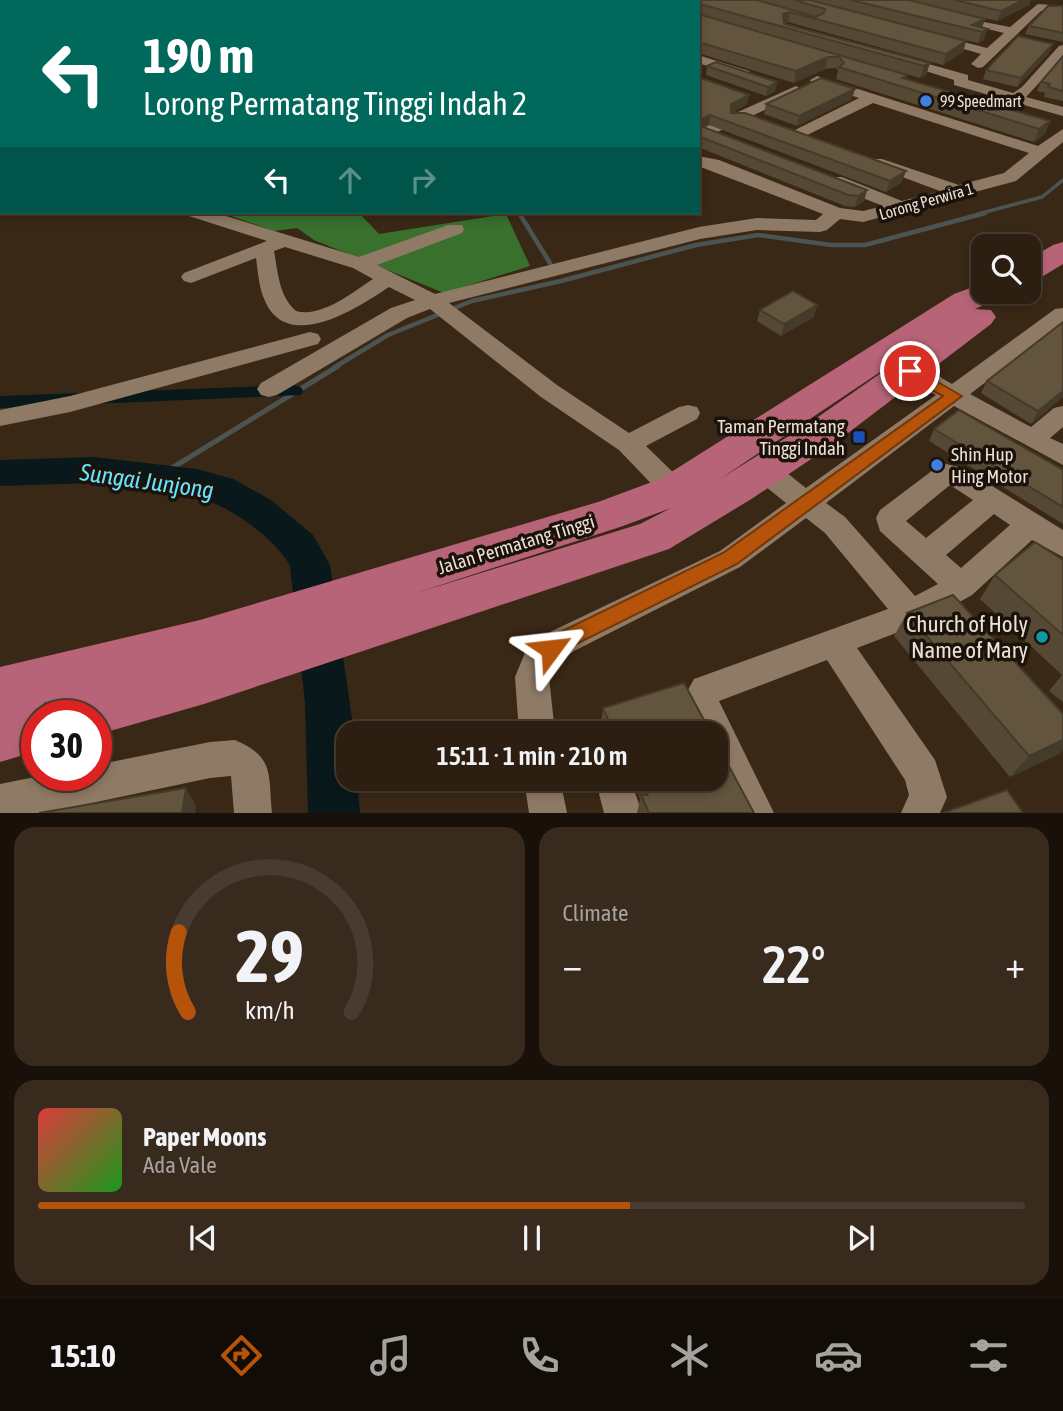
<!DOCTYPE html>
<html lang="en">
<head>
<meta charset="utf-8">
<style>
	:root { --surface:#2c1e10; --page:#382b1e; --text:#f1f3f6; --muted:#a6a29f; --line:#483c30; --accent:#b45309 }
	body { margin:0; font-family:"Asap Condensed",sans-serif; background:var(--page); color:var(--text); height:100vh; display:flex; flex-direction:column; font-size:26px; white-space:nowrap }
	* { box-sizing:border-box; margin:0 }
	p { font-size:23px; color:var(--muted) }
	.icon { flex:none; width:38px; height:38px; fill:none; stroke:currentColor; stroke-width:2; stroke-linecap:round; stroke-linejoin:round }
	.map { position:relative; height:813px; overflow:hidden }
	.panel { display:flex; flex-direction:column; gap:14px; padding:14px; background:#181009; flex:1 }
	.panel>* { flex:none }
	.hud { position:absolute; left:0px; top:0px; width:700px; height:214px; box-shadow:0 4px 10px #0003,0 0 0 2px var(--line); background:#00695c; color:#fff; overflow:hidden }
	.fabs { position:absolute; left:971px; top:234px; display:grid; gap:14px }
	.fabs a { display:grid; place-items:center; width:70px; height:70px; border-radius:14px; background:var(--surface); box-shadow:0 4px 10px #0003,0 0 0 2px var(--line); font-size:35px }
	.speed { position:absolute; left:21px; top:700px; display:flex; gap:14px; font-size:35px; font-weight:700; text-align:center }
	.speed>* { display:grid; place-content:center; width:91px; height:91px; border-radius:50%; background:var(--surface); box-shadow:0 4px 10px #0003,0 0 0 2px var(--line); line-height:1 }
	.speed .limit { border:10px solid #d22; background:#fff; color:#111 }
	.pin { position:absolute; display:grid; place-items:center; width:60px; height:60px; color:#fff; margin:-30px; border:4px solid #fff; border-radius:50%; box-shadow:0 2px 7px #0007 }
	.me { position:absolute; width:77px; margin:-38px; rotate:60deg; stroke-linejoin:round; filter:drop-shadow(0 0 5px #0008) }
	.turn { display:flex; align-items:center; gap:24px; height:147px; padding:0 28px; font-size:32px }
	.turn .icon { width:91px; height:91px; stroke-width:2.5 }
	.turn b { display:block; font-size:49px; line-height:60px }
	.lanes { display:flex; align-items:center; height:66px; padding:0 28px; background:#0003; justify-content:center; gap:35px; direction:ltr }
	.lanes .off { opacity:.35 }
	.big { font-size:52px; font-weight:600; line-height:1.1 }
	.panel .widget { flex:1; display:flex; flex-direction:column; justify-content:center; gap:10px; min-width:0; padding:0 24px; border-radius:21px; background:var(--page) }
	.panel .dial { align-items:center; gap:0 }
	.dial svg { height:182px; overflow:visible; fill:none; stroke:var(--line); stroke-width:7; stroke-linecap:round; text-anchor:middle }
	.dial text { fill:var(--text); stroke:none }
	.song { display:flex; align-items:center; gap:21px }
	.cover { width:84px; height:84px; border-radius:10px; background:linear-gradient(135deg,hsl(0 70% 55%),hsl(120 70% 35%)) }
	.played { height:7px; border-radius:4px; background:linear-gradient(90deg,var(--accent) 60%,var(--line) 60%) }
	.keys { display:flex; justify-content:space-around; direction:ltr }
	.heat { display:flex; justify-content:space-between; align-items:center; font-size:38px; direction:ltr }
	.panel .tiles { flex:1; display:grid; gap:14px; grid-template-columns:1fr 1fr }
	.widget:last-child { grid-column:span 2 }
	.trip { position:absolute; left:336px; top:721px; width:392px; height:70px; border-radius:21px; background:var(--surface); box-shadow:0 4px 10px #0003,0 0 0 2px var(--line); font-weight:600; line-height:70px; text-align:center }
	.dock { display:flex; height:112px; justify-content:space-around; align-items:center; background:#120c06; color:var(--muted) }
	.dock .icon { width:49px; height:49px }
	.dock .selected { color:var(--accent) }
	.dock b { font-size:32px; color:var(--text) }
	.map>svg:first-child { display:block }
</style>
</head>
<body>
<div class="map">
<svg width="1063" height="813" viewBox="0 0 1063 813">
	<rect width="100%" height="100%" fill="#3a2816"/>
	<path fill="#39702e" d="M 220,212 L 364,212 L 361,215 L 379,234 L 506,214 L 530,266 L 444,293 L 314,240 L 297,228 L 274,231 Z"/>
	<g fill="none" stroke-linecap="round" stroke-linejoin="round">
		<path stroke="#4c5452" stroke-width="2.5" d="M 311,0 L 316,2"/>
		<g stroke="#4c5452" stroke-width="3.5">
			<path d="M 519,212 L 520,214"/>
			<path d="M 978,214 L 1042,197 L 1063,180"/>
		</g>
		<g stroke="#4c5452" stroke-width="4.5">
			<path d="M 519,213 L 550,263"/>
			<path d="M 335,367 L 388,335 L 472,301 L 561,281 L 696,245 L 758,235 L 831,245 L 865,245 L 985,213"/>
		</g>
		<path stroke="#4c5452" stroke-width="5" d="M 154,479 L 338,366"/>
		<path fill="#08181b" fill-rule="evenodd" d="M 294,385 L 301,387 L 303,391 L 301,395 L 0,408 L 0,396 Z"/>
		<path fill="#08181b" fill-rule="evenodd" d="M 94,457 L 197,469 L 233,479 L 271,500 L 313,535 L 330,565 L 354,733 L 348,733 L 348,779 L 357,779 L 360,813 L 308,813 L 305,703 L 290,566 C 275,538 228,505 197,497 L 94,483 L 0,486 L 0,460 Z"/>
		<g fill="#8f7a65" fill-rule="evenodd">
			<rect x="19" y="0" width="12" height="2"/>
			<path d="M 290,0 L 306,0 L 307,2 L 292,2 Z"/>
			<path d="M 460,0 L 475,0 L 476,2 L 462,2 Z"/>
			<path d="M 1038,4 L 1063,6 L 1063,12 L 1041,11 L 983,67 L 978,68 L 971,64 L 981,54 L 926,38 L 932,34 L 987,48 L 1004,33 L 947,19 L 947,15 L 1010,27 Z"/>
			<path d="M 1063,45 L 1063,57 L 1026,97 L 1063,107 L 1063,116 L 954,85 L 954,80 L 891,60 L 898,56 L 903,57 L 968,75 L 968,80 L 1013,93 L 1022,87 L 1059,46 Z"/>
			<path d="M 698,55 L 749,71 L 751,74 L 744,78 L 698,63 Z"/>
			<path d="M 0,72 L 2,72 L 0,85 Z"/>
			<path d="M 817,76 L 1038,146 L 1063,129 L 1063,142 L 1016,181 L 863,222 L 840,219 L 827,230 L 820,232 L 757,230 L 700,239 L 449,303 L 557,385 L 629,433 L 679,407 L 688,405 L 697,407 L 700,413 L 697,419 L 646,446 L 684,483 L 688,490 L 684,497 L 674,500 L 664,497 L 619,450 L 541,397 L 430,309 L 407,318 L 277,395 L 269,397 L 261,395 L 257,389 L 261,383 L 391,308 L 415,300 L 389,287 C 359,307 288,354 265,301 C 259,288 258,273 256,258 L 191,283 L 184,281 L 181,277 L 184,273 L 267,241 L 189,216 L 186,212 L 213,212 L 359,257 L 448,225 L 462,225 L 464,229 L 462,233 L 377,265 L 435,294 L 699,227 L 757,218 L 816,220 L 823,214 L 698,166 L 698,156 L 719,160 L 840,208 L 863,211 L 883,206 L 830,185 L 827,181 L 830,177 L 842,177 L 902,201 L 940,191 L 870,165 L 868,162 L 870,159 L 882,159 L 959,185 L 1004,173 L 1029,153 L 873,103 L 803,137 L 793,137 L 790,134 L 793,131 L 859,98 L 812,83 L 810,80 ZM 285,247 L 353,268 L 373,279 C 353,292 322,318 296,311 C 279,296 278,273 274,251 Z"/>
			<path d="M 796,86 L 803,90 L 801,93 L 698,141 L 698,130 Z"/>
			<path d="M 2,135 L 2,145 L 0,146 L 0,136 Z"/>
			<path d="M 2,156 L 2,168 L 0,168 L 0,157 Z"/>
			<path d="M 1063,308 L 1063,324 L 970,394 L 1031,427 L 1054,408 L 1063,406 L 1063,427 L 1050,438 L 1063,444 L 1063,465 L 954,406 L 826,503 L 845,517 L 915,596 L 938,584 L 880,531 L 876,518 L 880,510 L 937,467 L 946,464 L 963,468 L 1063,530 L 1063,557 L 1032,540 L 972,595 L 922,623 L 857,648 L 935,760 L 947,797 L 940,813 L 901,813 L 909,795 L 905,780 L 827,660 L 719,701 L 774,813 L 735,813 L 716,772 L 716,733 L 697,733 L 686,710 L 684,697 L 694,679 L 888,609 L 825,533 L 806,518 L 740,567 L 574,651 L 552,667 L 549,677 L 555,733 L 519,733 L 515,677 L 527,648 L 552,631 L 720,551 L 786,503 L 756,479 L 752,472 L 756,465 C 775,459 791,477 806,488 L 936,395 L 902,376 L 898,371 L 902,366 C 919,361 937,376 952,384 L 1055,309 ZM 950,485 L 973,500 L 926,538 L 906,521 ZM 994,514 L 1010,525 L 961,568 L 946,555 Z"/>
			<path d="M 310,332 L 318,334 L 321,339 L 318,344 L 70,412 L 0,426 L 0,410 L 70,396 Z"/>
			<path d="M 235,740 C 275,757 268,774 272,813 L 234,813 L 231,776 L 210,778 L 44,813 L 0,813 L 0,784 L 45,775 L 96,775 L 96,765 L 210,742 Z"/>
			<path d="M 524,779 L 560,779 L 567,813 L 529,813 Z"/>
			<path d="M 610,779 L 631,781 L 642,813 L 604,813 L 599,794 L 605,781 Z"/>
		</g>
		<g fill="#b76478" fill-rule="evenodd">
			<path d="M 1063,242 L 1063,264 L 1040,278 L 1029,281 L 1029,259 L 1053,245 Z"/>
			<path d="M 984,283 L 984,292 L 1001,292 L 997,299 L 975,309 L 991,310 L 996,317 L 991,324 L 835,443 L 753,498 L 669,549 L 204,704 L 96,735 L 96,716 L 37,716 L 37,751 L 0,762 L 0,667 L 200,620 L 598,502 L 660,479 L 954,294 ZM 931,338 L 808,424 L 720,479 ZM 671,508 L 640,524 L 413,594 L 623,526 ZM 56,700 L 53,707 L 43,703 Z"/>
		</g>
	</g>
	<g fill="#554834">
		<path d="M 486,0 L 1031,0 L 1029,5 L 997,21 L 932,6 L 985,19 L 982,28 L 984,40 L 978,43 L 891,21 L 966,41 L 963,52 L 943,65 L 788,22 L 784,23 L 930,63 L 926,75 L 920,78 L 781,38 L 907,75 L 906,79 L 1050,121 L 1045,134 L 1034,142 L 836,79 L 838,71 L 836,68 L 825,69 L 794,83 L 698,53 L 698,2 L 486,2 Z"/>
		<path d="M 1063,6 L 1063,42 L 1025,34 L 1029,26 Z"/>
		<path d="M 1049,53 L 1017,87 L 983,79 L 986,70 Z"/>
		<path d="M 1063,56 L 1063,101 L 1044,97 L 1045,93 L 1037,91 L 1041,82 Z"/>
		<path d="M 707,66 L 777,82 L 775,91 L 766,96 L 706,75 Z"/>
		<path d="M 698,77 L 747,104 L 732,113 L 902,182 L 886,192 L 709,125 L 704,127 L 867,190 L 864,201 L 855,207 L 845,206 L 698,147 Z"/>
		<path d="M 852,99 L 797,126 L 764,114 L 766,104 Z"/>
		<path d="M 817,305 L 814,317 L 781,336 L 757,321 L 760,310 Z"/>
		<path d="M 1063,322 L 1063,397 L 1031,424 L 981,393 L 987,381 Z"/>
		<path d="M 934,429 L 1063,470 L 1063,524 L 929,441 Z"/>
		<path d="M 1063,560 L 1063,702 L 1049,691 L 1062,675 L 980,599 L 995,575 Z"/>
		<path d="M 907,613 L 1063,714 L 1063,750 L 1059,754 L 1010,777 L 894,636 Z"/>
		<path d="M 603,708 L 711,733 L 602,733 L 600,731 Z"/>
		<path d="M 627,779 L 716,779 L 754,813 L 637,813 L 640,799 L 633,780 Z"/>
	</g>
	<g fill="#453b2b">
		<path d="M 1023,0 L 1031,0 L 1029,5 L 997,21 L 1001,11 Z"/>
		<path d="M 790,12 L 788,22 L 781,24 L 783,14 Z"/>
		<path d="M 985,19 L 981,30 L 972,25 Z"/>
		<path d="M 988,29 L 984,40 L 978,43 L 982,32 Z"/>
		<path d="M 966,41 L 963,52 L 943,65 L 946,54 Z"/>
		<path d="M 1053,44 L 1049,53 L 1017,87 L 1021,78 Z"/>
		<path d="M 828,57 L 825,69 L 794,83 L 796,71 Z"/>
		<path d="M 930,63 L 926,75 L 920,78 L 924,66 Z"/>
		<path d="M 777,82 L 775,91 L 766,96 L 768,87 Z"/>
		<path d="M 855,89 L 852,99 L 797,126 L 799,116 Z"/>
		<path d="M 749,95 L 747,104 L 730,114 L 731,104 Z"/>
		<path d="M 710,115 L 709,125 L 698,130 L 700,120 Z"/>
		<path d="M 1050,121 L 1045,134 L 1034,142 L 1039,129 Z"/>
		<path d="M 906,171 L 902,182 L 886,192 L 890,181 Z"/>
		<path d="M 867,190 L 864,201 L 855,207 L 858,196 Z"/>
		<path d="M 817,305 L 814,317 L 781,336 L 784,324 Z"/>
		<path d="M 1063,391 L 1063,397 L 1031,424 L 1038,411 Z"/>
		<path d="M 1063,740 L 1063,750 L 1059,754 L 1010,777 L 1029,756 Z"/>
		<path d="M 186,788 L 196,805 L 195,813 L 182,813 Z"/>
	</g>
	<g fill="#63543d" stroke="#453b2b" stroke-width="2">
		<path d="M 503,0 L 757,0 L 816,17 L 824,13 L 825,9 L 794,0 L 810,0 L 966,41 L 946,54 L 790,12 L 783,14 L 784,24 L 930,63 L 924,66 L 700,4 L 698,5 L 698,2 L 508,2 Z"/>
		<path d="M 851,0 L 909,0 L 985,19 L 972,25 L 988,29 L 982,32 Z"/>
		<path d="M 955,0 L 1023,0 L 1001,11 Z"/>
		<path d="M 1048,6 L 1063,6 L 1063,33 L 1029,26 Z"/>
		<path d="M 698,14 L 907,75 L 902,78 L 1050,121 L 1039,129 L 839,67 L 844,63 L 839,57 L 828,57 L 796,71 L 698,42 Z"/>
		<path d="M 1018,36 L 1053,44 L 1021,78 L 986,70 Z"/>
		<path d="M 1063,56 L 1063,91 L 1048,87 L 1050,84 L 1041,82 Z"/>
		<path d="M 716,62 L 777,82 L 768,87 L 707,66 Z"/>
		<path d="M 698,77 L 749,95 L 731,104 L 731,113 L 745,113 L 906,171 L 890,181 L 710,115 L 700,120 L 703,127 L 867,190 L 858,196 L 848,195 L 698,136 Z"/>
		<path d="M 821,78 L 855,89 L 799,116 L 766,104 Z"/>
		<path d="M 793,291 L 817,305 L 784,324 L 760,310 Z"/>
		<path d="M 1063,322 L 1063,391 L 1038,411 L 987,381 Z"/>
		<path d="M 959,410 L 1063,470 L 1063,507 L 934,429 Z"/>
		<path d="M 1035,542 L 1063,560 L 1063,635 L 995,575 Z"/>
		<path d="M 953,595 L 1063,714 L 1063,740 L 1029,756 L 907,613 Z"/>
		<path d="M 684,683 L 711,733 L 614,733 L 603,708 Z"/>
		<path d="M 716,742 L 754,813 L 649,813 L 641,795 L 647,795 L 649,791 L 645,779 L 716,779 Z"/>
		<path d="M 186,788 L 182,813 L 39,813 Z"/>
		<path d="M 1007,790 L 1023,813 L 943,813 Z"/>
	</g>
	<path fill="#b45309" stroke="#753606" stroke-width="2" d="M 910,366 L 962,396 L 737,564 L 570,647 L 551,659 L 544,656 L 541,649 L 544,643 L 556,634 L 723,553 L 943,396 L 904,375 L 902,371 L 904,368 Z"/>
	<g fill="#3f7fe0" stroke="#1b130b" stroke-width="2.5">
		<circle cx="926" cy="101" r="7"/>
		<circle cx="937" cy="465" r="7"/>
	</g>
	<rect fill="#1a4fb4" stroke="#1b130b" stroke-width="2.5" x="852" y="430" width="14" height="14" rx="3.5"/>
	<circle fill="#0f9aa8" stroke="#1b130b" stroke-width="2.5" cx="1042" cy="637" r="7"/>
	<g text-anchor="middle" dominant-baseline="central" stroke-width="7" stroke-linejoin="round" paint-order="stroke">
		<g font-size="16" fill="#ece0d4" stroke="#1b130b" text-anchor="start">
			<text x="940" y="101">99 Speedmart</text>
		</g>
		<g font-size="16" fill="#ece0d4" stroke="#1b130b">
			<text transform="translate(926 201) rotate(-16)">Lorong Perwira 1</text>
		</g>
		<g font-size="19" fill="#ece0d4" stroke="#1b130b" text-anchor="end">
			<text x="845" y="426">Taman Permatang<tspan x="845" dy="22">Tinggi Indah</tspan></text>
			<text x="951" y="454" text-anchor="start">Shin Hup<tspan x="951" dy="22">Hing Motor</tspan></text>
		</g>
		<g font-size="19" fill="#ece0d4" stroke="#1b130b">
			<text transform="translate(516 544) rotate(-17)">Jalan Permatang Tinggi</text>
		</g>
		<g font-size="23" fill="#ece0d4" stroke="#1b130b" text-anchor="end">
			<text x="1028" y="624">Church of Holy<tspan x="1028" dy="26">Name of Mary</tspan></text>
		</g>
		<g font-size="24" font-style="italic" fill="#65e3fc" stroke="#1b130b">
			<text transform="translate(147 481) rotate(8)">Sungai Junjong</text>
		</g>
	</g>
</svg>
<div class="fabs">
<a><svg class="icon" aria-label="search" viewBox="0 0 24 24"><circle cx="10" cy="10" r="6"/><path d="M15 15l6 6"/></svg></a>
</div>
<div class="speed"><div class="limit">30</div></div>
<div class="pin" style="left:910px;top:371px;background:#d93025"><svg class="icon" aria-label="arrive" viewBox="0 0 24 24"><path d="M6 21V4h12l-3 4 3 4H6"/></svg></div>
<svg class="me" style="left:551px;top:649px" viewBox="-20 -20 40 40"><path d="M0-17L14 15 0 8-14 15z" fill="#b45309" stroke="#fff" stroke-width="4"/></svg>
<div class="trip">15:11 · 1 min · 210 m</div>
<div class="hud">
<div class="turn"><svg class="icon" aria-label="left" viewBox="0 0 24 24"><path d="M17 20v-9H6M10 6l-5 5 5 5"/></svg><div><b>190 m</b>Lorong Permatang Tinggi Indah 2</div></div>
<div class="lanes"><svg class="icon" aria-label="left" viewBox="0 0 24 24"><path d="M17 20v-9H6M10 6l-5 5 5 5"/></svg><svg class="icon off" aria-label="ahead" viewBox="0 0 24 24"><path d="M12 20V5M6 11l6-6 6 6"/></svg><svg class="icon off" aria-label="right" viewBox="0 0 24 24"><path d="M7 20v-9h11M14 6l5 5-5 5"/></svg></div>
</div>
</div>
<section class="panel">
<div class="tiles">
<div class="widget dial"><svg viewBox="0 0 100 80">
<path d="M14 69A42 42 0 1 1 86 69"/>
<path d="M14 69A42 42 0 0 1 10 34" stroke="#b45309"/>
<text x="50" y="56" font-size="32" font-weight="700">29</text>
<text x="50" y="72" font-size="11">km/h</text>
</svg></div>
<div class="widget"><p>Climate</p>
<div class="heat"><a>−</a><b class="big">22°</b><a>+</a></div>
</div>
<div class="widget">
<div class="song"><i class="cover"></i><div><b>Paper Moons</b><p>Ada Vale</p></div></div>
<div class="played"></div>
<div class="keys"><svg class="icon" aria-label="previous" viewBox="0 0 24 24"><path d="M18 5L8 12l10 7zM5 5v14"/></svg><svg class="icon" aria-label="pause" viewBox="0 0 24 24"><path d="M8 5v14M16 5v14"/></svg><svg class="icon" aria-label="next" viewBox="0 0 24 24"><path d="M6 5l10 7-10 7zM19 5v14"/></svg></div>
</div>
</div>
</section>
<nav class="dock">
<b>15:10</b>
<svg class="icon selected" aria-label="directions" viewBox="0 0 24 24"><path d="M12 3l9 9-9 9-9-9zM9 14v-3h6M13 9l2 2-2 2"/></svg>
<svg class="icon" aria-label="music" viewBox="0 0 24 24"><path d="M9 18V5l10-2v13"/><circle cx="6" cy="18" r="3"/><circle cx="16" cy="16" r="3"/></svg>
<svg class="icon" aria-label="phone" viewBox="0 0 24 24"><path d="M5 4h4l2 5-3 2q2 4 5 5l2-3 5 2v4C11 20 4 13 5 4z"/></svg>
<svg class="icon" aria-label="climate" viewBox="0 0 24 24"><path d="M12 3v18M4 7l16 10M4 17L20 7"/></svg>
<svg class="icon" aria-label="car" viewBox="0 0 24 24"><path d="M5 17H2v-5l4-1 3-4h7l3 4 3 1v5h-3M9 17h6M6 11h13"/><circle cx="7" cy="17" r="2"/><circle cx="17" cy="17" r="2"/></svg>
<svg class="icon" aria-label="filters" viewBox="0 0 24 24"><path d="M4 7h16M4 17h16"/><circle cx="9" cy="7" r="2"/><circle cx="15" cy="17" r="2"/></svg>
</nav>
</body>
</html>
